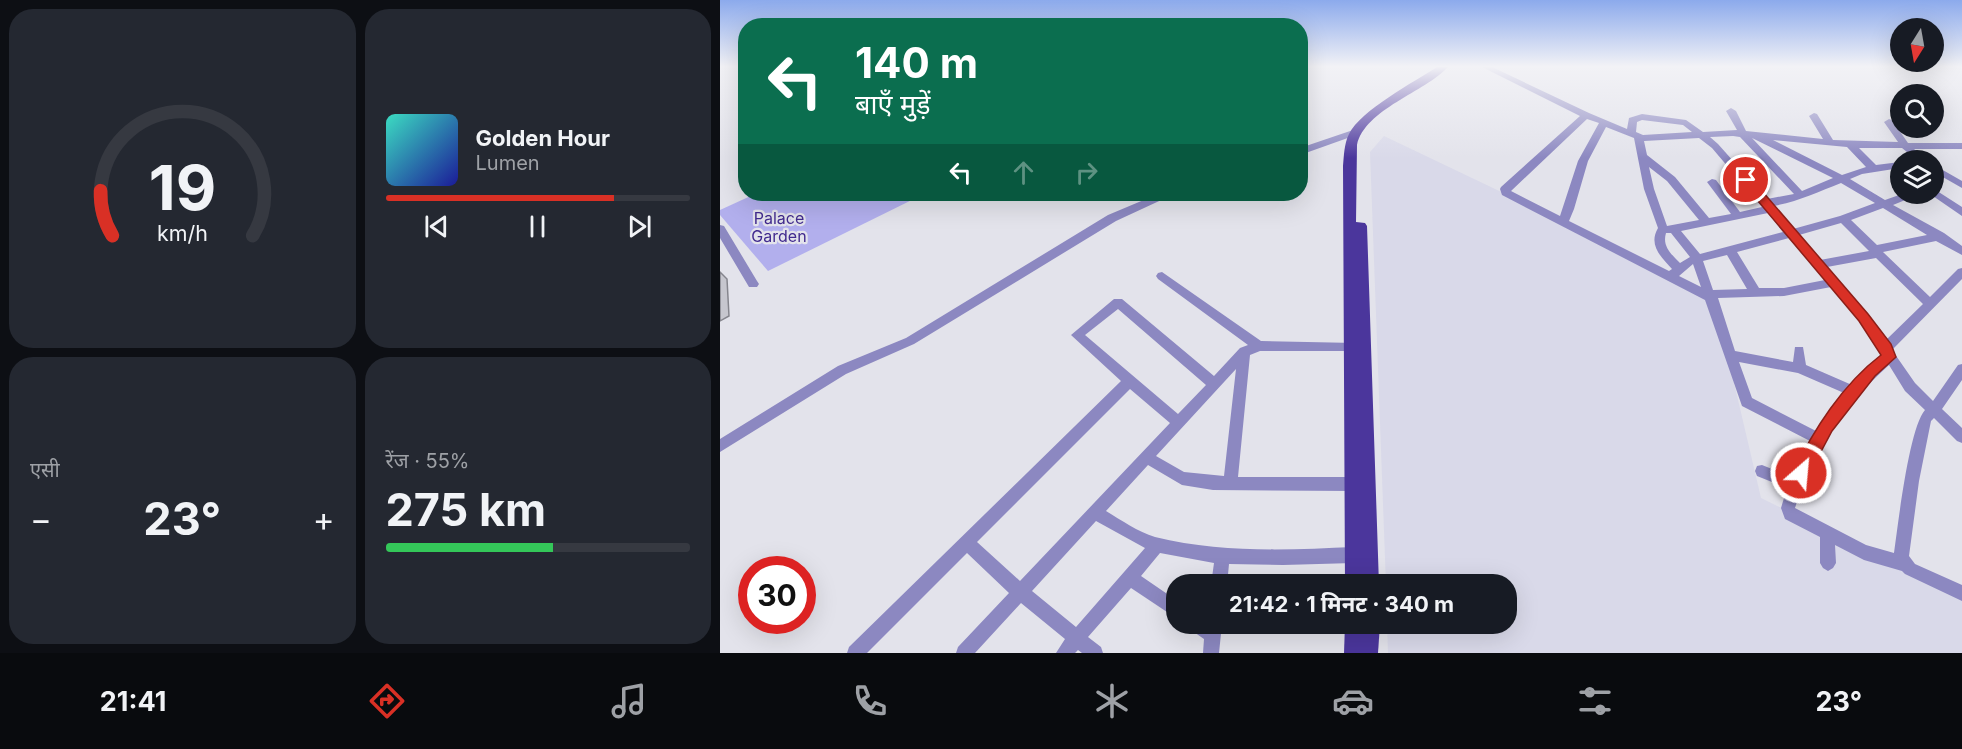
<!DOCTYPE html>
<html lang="hi">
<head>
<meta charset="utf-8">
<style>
	:root { --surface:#171b24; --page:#242831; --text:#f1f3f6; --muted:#9ea1a6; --line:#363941; --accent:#d93025 }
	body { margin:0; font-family:Inter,"Noto Sans Devanagari",sans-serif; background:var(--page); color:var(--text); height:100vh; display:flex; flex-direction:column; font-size:22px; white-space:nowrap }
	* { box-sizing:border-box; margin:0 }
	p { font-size:20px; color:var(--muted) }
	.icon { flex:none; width:33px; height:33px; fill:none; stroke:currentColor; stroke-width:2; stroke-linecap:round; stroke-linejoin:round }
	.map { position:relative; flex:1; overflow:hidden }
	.sheet { display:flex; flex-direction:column; gap:9px; padding:9px; background:#0d0f14; width:720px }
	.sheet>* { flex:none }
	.banner { position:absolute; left:18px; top:18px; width:570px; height:183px; border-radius:24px; box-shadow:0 6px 24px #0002; background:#0b6e4f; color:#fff; overflow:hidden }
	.needle { width:39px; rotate:191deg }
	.buttons { position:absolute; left:1170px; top:18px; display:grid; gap:12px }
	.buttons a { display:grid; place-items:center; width:54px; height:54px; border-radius:50%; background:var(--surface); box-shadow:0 6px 24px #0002; font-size:30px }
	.speed { position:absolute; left:18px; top:556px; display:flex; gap:12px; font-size:30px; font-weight:700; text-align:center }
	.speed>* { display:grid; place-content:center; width:78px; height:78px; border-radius:50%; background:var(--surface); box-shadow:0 6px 24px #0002; line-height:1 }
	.speed .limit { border:9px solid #d22; background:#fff; color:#111 }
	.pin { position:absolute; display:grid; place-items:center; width:51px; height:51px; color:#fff; margin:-26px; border:3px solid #fff; border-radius:50%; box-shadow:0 2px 6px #0007 }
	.me { position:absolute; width:66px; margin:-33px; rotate:27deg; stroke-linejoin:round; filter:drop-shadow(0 0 4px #0008) }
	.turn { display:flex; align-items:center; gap:21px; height:126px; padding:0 18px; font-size:27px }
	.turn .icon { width:78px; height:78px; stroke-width:2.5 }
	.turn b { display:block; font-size:42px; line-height:51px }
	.lanes { display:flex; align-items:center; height:57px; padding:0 18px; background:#0003; justify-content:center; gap:30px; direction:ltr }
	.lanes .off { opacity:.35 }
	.big { font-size:45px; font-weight:700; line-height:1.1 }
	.sheet .tile { flex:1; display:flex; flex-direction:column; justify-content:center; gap:9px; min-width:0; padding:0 21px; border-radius:24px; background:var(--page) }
	.sheet .dial { align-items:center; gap:0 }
	.dial svg { height:156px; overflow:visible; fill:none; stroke:var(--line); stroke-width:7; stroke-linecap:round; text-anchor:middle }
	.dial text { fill:var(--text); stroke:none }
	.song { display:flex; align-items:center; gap:18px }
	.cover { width:72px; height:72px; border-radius:9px; background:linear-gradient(135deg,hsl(170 70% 55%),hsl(240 70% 35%)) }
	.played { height:6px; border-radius:3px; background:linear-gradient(90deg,var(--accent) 75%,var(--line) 75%) }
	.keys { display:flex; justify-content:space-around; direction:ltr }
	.heat { display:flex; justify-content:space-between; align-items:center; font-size:33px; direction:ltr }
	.charge { height:9px; border-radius:4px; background:linear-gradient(90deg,#34c759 55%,var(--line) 0) }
	.sheet .tiles { flex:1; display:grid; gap:9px; grid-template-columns:repeat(2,1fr) }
	.trip { position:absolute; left:446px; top:574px; width:351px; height:60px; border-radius:24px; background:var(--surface); box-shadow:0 6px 24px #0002; font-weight:700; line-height:60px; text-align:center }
	.tab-bar { display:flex; height:96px; justify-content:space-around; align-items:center; background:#090b0e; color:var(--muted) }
	.tab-bar .icon { width:42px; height:42px }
	.tab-bar .selected { color:var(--accent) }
	.tab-bar b { font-size:27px; color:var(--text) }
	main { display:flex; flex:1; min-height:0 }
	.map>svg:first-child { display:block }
</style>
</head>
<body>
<main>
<section class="sheet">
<div class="tiles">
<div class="tile dial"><svg viewBox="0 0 100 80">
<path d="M14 69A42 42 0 1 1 86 69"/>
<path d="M14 69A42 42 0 0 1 8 46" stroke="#d93025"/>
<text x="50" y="56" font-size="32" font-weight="700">19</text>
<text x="50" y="72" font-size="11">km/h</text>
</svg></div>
<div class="tile">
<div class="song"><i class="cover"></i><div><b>Golden Hour</b><p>Lumen</p></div></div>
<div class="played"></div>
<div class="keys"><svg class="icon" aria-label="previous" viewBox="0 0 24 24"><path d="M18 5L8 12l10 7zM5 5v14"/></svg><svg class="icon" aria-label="pause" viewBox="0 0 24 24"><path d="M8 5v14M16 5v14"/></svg><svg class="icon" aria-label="next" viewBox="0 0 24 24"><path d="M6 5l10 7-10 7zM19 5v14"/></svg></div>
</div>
<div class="tile"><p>एसी</p>
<div class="heat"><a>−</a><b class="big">23°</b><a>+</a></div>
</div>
<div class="tile"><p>रेंज · 55%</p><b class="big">275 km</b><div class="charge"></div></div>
</div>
</section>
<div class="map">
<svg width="1242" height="653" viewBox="0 0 1242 653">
	<rect width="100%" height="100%" fill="#e3e3eb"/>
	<path fill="#d9d9e9" d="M 664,136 L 993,293 L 1041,498 L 1242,595 L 1242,653 L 668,653 L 667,624 L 786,624 L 786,585 L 666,585 L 650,152 Z"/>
	<path fill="#b2afed" d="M 35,194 L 204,194 L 48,271 L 0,215 L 0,210 Z"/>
	<path fill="#c6c6ce" stroke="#85858d" stroke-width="1.5" d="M 0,272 L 7,279 L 9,316 L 0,321 Z"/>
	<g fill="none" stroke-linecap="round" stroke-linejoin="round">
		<g fill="#8c88c1" fill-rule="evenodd">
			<path d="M 762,67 L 772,67 L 869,113 L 907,129 L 909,118 L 922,114 L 966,120 L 983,132 L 1017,130 L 1006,111 L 1011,108 L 1016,111 L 1026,131 L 1103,139 L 1089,116 L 1094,113 L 1097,114 L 1113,140 L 1178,142 L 1164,122 L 1169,119 L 1172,120 L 1188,143 L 1242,143 L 1242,149 L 1194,149 L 1208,160 L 1197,160 L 1182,148 L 1139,148 L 1156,165 L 1180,162 L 1180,168 L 1142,174 L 1130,179 L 1165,200 L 1182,194 L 1196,194 L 1195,196 L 1173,205 L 1224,233 L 1242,246 L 1242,255 L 1216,241 L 1163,252 L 1210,297 L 1238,269 L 1242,268 L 1242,279 L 1172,350 L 1195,383 L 1213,401 L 1238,365 L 1242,364 L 1242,380 L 1222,409 L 1242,428 L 1242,443 L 1237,441 L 1214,418 L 1211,421 L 1199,481 L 1189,556 L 1195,564 L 1242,585 L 1242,601 L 1185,574 L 1182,571 L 1144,560 L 1115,545 L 1116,563 L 1113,568 L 1108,571 L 1103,568 L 1100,563 L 1100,537 L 1065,519 L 1061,508 L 1067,488 L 1037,476 L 1035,471 L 1037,466 L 1042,465 L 1072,477 L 1090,441 L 1022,406 L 985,300 L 782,195 L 780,189 L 781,187 L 860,116 ZM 867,119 L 879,123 L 858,161 L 840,216 L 791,191 ZM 922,120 L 963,125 L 972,132 L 923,135 L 916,132 L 917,122 ZM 886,127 L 914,138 L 924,189 L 938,228 C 928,245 941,257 952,269 L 949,271 L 849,221 L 854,209 L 868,161 ZM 1013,136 L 1020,137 L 1074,194 L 1047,199 L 998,144 L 990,137 ZM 979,138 L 992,148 L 1042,207 L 1020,212 L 996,180 L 992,179 L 987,182 L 1011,214 L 989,218 L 955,177 L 927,155 L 924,141 ZM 1032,138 L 1113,178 L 1082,191 ZM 1053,140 L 1127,147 L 1146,167 L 1122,175 ZM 929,167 L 947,181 L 979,220 L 947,226 L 934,189 ZM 1121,183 L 1155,203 L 1120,216 L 1073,229 L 1053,206 C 1077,202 1098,192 1121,183 ZM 1163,208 L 1207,235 L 1157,245 L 1131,220 ZM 1048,213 L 1063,232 L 980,254 L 961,231 ZM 1121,223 L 1149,251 L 1100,260 L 1079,235 ZM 946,233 L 951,233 L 970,257 L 960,263 C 951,254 942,246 946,233 ZM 1069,238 L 1105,280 L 1064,288 L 1039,288 L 1017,252 ZM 1007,255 L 1027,289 L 993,290 L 983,261 ZM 1156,258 L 1203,304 L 1166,340 L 1148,314 L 1107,267 ZM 973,264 L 981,287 L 959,276 ZM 1111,287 L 1140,320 L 1162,355 L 1132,385 L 1086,365 L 1083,347 L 1075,347 L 1073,362 L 1015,351 L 998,298 L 1064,296 ZM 1019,362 L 1078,373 L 1124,393 L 1096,431 L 1032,398 ZM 1169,365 L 1185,391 L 1205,410 C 1189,428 1178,525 1174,553 L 1146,545 L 1075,508 C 1093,451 1125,404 1169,365 Z"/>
			<path d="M 636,129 L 641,132 L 639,134 L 580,155 L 580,148 Z"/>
			<path d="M 1214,165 L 1242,181 L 1242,188 L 1214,172 Z"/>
			<path d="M 1214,189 L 1242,207 L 1242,216 L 1210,194 L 1214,194 Z"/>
			<path d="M 438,194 L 451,194 L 450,196 L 396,221 L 194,344 L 126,374 L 0,452 L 0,439 L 118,366 L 186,338 L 388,215 Z"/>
			<path d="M 0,225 L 4,226 L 37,281 L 39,284 L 37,287 L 29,287 L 0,238 Z"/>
			<path d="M 442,272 L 541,341 L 636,343 L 638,346 L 636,349 L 632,351 L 540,351 L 530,355 L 518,477 L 633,477 L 638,479 L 640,484 L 638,489 L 633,491 L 493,490 L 462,485 L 428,465 L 386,511 C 401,520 418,532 435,537 C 500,553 567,550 634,547 L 639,550 L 642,555 L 639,560 L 634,563 L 563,565 L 509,564 L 507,585 L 491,585 L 494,563 L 440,553 L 421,576 L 456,600 L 456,618 L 411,588 L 368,637 L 381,647 L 383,653 L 362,653 L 358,650 L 355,653 L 336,653 L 345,639 L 301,603 L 255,653 L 236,653 L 238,647 L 289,593 L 247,553 L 147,653 L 127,653 L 129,647 L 401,381 L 351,335 L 394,299 L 402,299 L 494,376 L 520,348 L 528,345 L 438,279 L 436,276 L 438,273 ZM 398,309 L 486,385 L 458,414 L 365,335 ZM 516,369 L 504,476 L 464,472 L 436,456 ZM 410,389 L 450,423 L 300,581 L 257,542 ZM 376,521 L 425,548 L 356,627 L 312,591 Z"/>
			<path d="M 469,624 L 502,624 L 499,653 L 483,653 L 484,639 L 471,630 Z"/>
		</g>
		<g fill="#4b369c" fill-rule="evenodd">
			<path d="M 717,67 L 728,67 C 705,92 645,109 637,145 L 636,222 L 645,223 L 647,226 L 659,585 L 625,585 L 623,166 C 624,156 624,144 629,134 C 641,110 694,82 717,67 Z"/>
			<path d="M 625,624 L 660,624 L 658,653 L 624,653 Z"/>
		</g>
	</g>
	<linearGradient id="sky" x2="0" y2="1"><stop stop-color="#8caaec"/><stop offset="0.42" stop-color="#f2f2f6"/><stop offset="1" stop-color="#f2f2f6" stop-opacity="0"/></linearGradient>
	<rect width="1242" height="158" fill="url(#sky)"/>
	<path fill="#d93025" stroke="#8d1f18" stroke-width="1.5" d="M 1026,176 L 1030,177 L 1148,314 L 1171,344 L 1176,357 L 1155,376 L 1112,431 L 1087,478 L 1081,480 L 1076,478 L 1073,473 C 1093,430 1123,384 1161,355 L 1139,321 L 1022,182 L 1020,180 Z"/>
	<g text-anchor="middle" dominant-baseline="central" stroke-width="4.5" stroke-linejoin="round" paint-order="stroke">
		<g font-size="16" fill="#422b8f" stroke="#e3e3eb">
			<text x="59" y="218">Palace<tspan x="59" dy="18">Garden</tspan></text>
		</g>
	</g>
</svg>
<div class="buttons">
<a><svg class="needle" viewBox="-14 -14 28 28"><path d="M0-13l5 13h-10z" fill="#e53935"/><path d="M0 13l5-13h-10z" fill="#9ea1a6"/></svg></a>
<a><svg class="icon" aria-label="search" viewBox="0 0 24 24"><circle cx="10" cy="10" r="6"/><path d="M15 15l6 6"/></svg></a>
<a><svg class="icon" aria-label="layers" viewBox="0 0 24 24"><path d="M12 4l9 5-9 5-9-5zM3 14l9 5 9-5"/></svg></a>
</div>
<div class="speed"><div class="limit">30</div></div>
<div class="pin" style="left:1026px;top:180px;background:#d93025"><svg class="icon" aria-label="arrive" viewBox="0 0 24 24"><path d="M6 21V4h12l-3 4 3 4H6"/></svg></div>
<svg class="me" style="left:1081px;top:473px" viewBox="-20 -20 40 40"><circle r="17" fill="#d93025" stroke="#fff" stroke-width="3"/><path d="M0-11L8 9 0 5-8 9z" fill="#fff"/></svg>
<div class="trip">21:42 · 1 मिनट · 340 m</div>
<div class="banner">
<div class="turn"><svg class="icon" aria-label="left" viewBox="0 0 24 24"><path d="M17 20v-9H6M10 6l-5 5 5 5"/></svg><div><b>140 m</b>बाएँ मुड़ें</div></div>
<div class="lanes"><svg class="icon" aria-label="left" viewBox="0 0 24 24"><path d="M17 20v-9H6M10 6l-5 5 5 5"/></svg><svg class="icon off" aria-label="ahead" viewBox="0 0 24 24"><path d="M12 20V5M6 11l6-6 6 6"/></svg><svg class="icon off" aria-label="right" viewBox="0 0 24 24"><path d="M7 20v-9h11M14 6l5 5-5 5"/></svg></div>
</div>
</div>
</main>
<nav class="tab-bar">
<b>21:41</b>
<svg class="icon selected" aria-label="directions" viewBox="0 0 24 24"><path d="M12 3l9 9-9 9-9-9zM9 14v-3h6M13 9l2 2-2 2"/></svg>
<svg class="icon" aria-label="music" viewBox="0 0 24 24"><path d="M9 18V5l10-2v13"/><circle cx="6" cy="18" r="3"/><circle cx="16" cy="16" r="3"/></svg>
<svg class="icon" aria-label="phone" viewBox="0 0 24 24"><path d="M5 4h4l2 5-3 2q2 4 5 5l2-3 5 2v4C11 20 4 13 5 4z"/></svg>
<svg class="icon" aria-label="climate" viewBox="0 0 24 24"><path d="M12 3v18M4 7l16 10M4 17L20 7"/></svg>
<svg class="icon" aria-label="car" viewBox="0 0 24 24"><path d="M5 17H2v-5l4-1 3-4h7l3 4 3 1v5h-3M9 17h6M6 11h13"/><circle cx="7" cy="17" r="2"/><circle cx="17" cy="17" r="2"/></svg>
<svg class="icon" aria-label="filters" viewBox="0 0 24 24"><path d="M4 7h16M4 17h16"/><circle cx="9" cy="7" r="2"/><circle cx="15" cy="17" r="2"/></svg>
<b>23°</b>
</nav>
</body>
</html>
